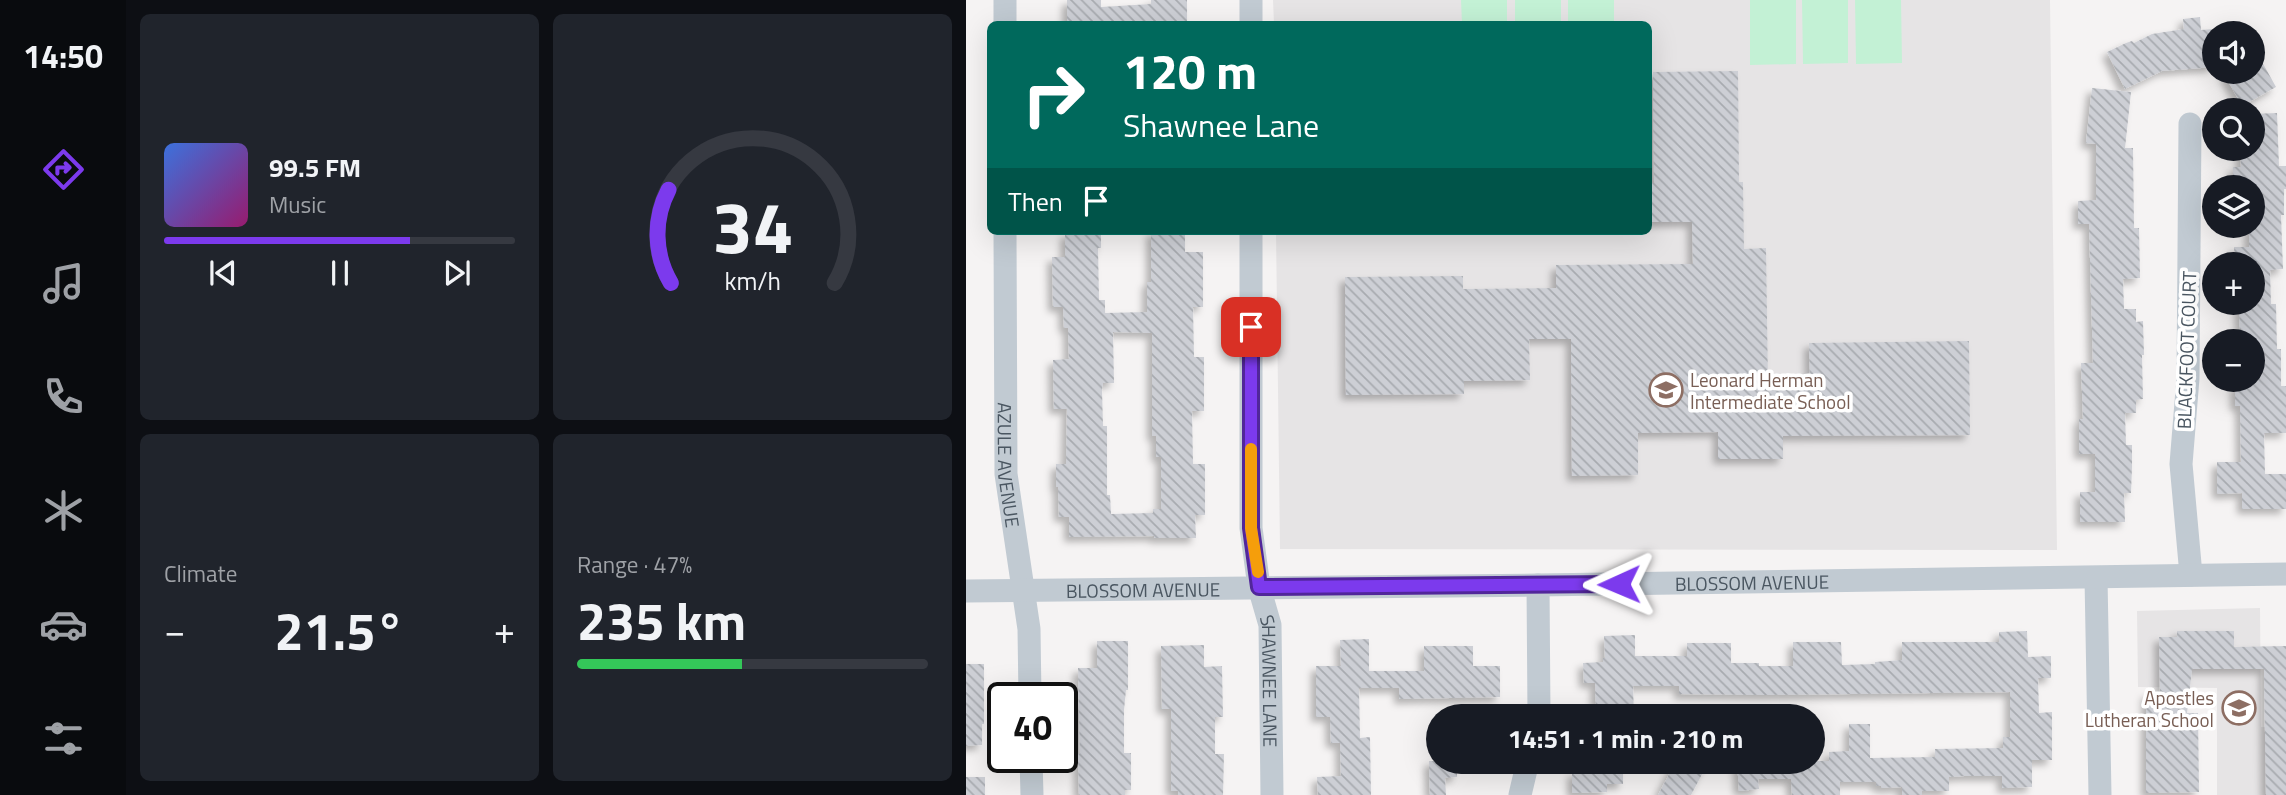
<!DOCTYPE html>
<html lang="en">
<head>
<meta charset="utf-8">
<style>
	:root { --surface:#171b24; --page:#20242c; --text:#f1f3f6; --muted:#9ea1a6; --line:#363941; --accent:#7c3aed }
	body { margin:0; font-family:"Titillium Web",sans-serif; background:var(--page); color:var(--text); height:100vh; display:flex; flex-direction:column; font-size:26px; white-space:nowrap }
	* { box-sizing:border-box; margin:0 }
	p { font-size:23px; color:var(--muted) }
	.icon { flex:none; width:38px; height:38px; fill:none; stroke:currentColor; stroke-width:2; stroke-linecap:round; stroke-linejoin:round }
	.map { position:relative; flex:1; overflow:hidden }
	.sheet { display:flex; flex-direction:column; gap:14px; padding:14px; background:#0d0f14; width:840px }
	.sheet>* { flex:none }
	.hud { position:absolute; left:21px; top:21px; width:665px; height:214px; border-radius:10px; box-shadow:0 7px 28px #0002; background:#00695c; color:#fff; overflow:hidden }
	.buttons { position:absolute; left:1236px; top:21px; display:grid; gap:14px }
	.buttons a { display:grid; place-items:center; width:63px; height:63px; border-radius:50%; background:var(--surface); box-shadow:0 7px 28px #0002; font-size:35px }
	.speed { position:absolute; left:21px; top:682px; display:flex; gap:14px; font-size:35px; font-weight:700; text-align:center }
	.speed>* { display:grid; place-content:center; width:91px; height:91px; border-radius:50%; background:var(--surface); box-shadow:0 7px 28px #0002; line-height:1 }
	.speed .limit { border:4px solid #111; border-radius:10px; background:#fff; color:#111 }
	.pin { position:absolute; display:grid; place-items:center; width:60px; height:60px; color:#fff; margin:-30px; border-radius:14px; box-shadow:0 4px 10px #0006 }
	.me { position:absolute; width:77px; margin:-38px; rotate:269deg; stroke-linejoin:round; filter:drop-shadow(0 0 5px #0008) }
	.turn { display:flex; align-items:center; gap:24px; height:147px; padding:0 21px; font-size:32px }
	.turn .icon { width:91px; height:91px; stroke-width:2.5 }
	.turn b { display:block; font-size:49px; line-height:60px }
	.then { display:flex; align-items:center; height:66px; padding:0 21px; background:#0003; gap:14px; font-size:26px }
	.big { font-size:52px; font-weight:700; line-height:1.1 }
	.sheet .tile { flex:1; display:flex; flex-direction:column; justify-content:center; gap:10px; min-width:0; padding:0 24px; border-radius:10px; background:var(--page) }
	.sheet .dial { align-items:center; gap:0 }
	.dial svg { height:182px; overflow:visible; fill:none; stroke:var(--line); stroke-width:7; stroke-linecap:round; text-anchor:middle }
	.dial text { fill:var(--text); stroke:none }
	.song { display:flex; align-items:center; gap:21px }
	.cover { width:84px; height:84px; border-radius:10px; background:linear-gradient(135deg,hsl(220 70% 55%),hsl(320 70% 35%)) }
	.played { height:7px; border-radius:4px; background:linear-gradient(90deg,var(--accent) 70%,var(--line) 70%) }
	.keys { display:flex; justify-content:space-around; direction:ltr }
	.heat { display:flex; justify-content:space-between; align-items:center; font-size:38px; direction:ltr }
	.charge { height:10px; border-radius:5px; background:linear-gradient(90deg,#34c759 47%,var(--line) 0) }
	.sheet .tiles { flex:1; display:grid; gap:14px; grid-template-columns:repeat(2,1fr) }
	.trip { position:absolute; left:460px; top:704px; width:399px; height:70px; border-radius:35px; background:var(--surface); box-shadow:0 7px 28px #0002; font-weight:700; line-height:70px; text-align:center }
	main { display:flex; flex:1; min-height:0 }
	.tab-bar { display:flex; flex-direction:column; width:126px; justify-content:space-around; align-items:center; background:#090b0e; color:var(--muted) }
	.tab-bar .icon { width:49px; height:49px }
	.tab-bar .current { color:var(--accent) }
	.tab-bar b { font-size:32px; color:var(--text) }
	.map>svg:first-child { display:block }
</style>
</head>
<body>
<main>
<nav class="tab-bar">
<b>14:50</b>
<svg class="icon current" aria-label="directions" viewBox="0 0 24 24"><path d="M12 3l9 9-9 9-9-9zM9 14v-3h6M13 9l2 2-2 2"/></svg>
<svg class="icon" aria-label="music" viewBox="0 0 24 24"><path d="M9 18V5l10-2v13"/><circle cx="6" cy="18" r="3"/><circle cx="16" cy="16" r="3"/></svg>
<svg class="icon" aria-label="phone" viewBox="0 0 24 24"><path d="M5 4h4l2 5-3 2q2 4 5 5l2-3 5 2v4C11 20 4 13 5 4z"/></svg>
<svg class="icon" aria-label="climate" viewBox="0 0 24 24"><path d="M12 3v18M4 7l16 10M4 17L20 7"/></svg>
<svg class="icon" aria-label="car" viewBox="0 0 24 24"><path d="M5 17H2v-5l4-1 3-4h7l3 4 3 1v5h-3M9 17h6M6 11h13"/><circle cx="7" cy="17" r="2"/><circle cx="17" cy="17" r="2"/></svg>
<svg class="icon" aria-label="filters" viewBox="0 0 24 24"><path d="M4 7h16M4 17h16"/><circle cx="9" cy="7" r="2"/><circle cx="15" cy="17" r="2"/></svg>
</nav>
<section class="sheet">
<div class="tiles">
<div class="tile">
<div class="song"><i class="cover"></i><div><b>99.5 FM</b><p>Music</p></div></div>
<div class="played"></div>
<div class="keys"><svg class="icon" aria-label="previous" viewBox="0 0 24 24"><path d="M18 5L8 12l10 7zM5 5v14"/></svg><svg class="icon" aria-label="pause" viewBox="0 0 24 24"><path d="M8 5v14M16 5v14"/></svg><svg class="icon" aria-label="next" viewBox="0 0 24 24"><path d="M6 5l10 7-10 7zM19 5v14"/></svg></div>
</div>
<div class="tile dial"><svg viewBox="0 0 100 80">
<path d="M14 69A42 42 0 1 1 86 69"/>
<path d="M14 69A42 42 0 0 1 13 28" stroke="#7c3aed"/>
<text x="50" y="56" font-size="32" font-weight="700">34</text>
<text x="50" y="72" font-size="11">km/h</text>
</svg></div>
<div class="tile"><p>Climate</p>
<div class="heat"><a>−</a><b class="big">21.5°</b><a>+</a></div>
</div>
<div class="tile"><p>Range · 47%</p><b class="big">235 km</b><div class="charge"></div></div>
</div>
</section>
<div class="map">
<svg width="1320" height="795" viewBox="0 0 1320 795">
	<defs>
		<pattern id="building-back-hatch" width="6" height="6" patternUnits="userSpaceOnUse" patternTransform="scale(1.75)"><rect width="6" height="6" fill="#cdcfd5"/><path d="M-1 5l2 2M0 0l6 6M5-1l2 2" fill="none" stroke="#a8abb0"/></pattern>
		<filter id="shadow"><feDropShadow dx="-5" dy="5" stdDeviation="3.5" flood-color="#0004"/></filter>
	</defs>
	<rect width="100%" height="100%" fill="#f5f3f3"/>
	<g fill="#e6e4e5">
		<path d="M 307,0 L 1084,0 L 1091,550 L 314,549 L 310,231 L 682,231 L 682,24 L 308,24 Z"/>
		<path d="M 1294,608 L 1295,727 L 1320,728 L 1320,795 L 1251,795 L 1251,688 L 1172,687 L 1171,611 Z"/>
	</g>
	<g fill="#c3f1d5">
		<path d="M 495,0 L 541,0 L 541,24 L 496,24 Z"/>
		<rect x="549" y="0" width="46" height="24"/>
		<rect x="602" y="0" width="46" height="24"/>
		<path d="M 784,0 L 830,0 L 830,64 L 784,65 Z"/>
		<path d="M 836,0 L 882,0 L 882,63 L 837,64 Z"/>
		<path d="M 889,0 L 935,0 L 936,63 L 890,64 Z"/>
	</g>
	<g fill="url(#building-back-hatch)" fill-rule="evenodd" filter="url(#shadow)">
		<path d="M 101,0 L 135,0 L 135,7 L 185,4 L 185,0 L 221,0 L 221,24 L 101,24 Z"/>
		<path d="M 1234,17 L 1235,30 L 1248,29 L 1248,67 L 1196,71 L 1159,89 L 1141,52 L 1160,43 L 1166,41 L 1168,43 L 1186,34 L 1218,29 L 1217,19 Z"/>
		<path d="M 1286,44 L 1310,87 L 1276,106 L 1257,72 L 1286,72 Z"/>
		<path d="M 772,71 L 773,182 L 777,182 L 778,249 L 800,248 L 802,385 L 844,385 L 843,343 L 1003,341 L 1004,435 L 817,436 L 817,459 L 752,459 L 752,432 L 672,433 L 672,475 L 606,476 L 605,339 L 563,339 L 564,380 L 498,381 L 498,394 L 380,395 L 379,277 L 497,276 L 497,289 L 590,288 L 590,265 L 727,264 L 726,222 L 685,222 L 685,183 L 688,183 L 687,72 Z"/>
		<path d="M 1126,88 L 1165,92 L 1159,148 L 1167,148 L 1168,228 L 1173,228 L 1174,278 L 1157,279 L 1158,309 L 1170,309 L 1170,322 L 1177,321 L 1178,355 L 1176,355 L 1177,399 L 1170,400 L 1170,413 L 1159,413 L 1160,445 L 1166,445 L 1166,467 L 1165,493 L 1158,493 L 1159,522 L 1114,522 L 1114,492 L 1129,492 L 1129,454 L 1113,454 L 1113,419 L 1117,419 L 1115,363 L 1127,363 L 1123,224 L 1112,224 L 1112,201 L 1130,200 L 1130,144 L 1120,143 Z"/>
		<path d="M 1311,113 L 1313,166 L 1320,166 L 1320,189 L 1318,189 L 1318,215 L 1315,215 L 1317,269 L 1304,270 L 1305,304 L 1310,304 L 1311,349 L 1315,349 L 1315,386 L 1320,386 L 1320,433 L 1298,433 L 1299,474 L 1320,474 L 1320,509 L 1276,509 L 1276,493 L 1251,494 L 1251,462 L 1275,462 L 1274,406 L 1269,406 L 1269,384 L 1286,384 L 1286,341 L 1274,341 L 1273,303 L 1286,303 L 1286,264 L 1269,264 L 1268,247 L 1283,247 L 1283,226 L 1286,226 L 1286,187 L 1267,187 L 1267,167 L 1275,167 L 1274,149 L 1286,149 L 1286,114 Z"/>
		<path d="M 185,231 L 219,231 L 219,252 L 237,252 L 237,307 L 227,307 L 228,357 L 238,357 L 238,411 L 226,411 L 227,464 L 239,464 L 239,515 L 229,515 L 230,538 L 188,538 L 188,536 L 103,537 L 103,517 L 93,517 L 92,487 L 90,487 L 90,464 L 100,464 L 101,409 L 88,409 L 87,360 L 103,359 L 102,328 L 98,328 L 97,307 L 87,307 L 86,257 L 99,257 L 99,233 L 135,233 L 135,248 L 132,248 L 133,300 L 139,300 L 139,313 L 181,312 L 181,282 L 185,282 ZM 147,332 L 186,333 L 186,436 L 190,436 L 190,457 L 195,457 L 195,509 L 187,509 L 187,513 L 145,514 L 144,495 L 141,495 L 141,426 L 137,426 L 136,390 L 137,383 L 148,383 Z"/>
		<path d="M 1061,631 L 1062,657 L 1085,656 L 1085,678 L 1072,678 L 1073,713 L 1086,712 L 1086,760 L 1066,760 L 1066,787 L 1036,788 L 1036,776 L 998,776 L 983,777 L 983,791 L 956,791 L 956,795 L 936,795 L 936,787 L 915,788 L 915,786 L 910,786 L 910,782 L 874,782 L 874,795 L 826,795 L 825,779 L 792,779 L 793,789 L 773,791 L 771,761 L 863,761 L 863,752 L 883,751 L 883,724 L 904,724 L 904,758 L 969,757 L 969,749 L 1037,748 L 1037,737 L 1044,737 L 1044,692 L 798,695 L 713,694 L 713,686 L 667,686 L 668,716 L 630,716 L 629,683 L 618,683 L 617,663 L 637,662 L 637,658 L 639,658 L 638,636 L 669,635 L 669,656 L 721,656 L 721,643 L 765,643 L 765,663 L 793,663 L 793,666 L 827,666 L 827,642 L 875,642 L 876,665 L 909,664 L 909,662 L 936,660 L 936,642 L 1033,642 L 1033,632 Z"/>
		<path d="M 1211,631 L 1268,631 L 1268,647 L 1320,646 L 1320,795 L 1300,795 L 1298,669 L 1226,669 L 1221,713 L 1232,713 L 1233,792 L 1180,793 L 1180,693 L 1194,693 L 1193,637 L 1211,637 Z"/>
		<path d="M 403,639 L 403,671 L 458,671 L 458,646 L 507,646 L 507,666 L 534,666 L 534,697 L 433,699 L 433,688 L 393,688 L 394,738 L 404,737 L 405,795 L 352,795 L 351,777 L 375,776 L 374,743 L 365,743 L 364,717 L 350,717 L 350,666 L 375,666 L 374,640 Z"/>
		<path d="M 131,641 L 162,641 L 162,690 L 160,690 L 158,710 L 158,753 L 165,753 L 165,790 L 159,790 L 159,795 L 113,795 L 112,754 L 114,754 L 112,668 L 131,668 Z"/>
		<path d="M 238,645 L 238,667 L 256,666 L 257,717 L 249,717 L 249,754 L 258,754 L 257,795 L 212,795 L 212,791 L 205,791 L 205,709 L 196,709 L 195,646 Z"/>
		<path d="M 0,664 L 18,664 L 18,724 L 16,724 L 16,745 L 0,746 Z"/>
		<path d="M 463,761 L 491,761 L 491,777 L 479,778 L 480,795 L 464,795 Z"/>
		<path d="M 626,761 L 657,761 L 657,784 L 641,784 L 641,792 L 606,793 L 606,772 L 626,772 Z"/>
		<path d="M 710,761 L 743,761 L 725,795 L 692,795 Z"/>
		<rect x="0" y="777" width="19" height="18"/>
	</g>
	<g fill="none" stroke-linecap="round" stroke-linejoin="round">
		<g stroke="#c1cad2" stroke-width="23">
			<path d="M 39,0 L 39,24"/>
			<path d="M 285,0 L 285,24"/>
			<path d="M 1224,124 L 1222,378 L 1215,464 L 1225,575"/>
			<path id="s1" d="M 39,231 L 40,474 L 63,629 L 64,698"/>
			<path id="s2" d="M 285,231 L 285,528 L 293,587 L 304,625 L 306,795"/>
			<path d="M 1130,578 L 1134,795"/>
			<path d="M 572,585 L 573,716"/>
			<path id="s3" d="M 0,591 L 572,585 L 1320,574"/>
			<path d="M 65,758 L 66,795"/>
			<path d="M 554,795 L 562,761"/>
		</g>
	</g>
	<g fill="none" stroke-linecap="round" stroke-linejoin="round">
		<defs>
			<path id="route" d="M 285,327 L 285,528 L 293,587 L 653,584"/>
		</defs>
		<use href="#route" stroke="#51269a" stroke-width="18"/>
		<use href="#route" stroke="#7c3aed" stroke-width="12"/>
		<path stroke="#f59e0b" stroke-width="12" d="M 285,449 L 285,528 L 292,572"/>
	</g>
	<defs>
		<symbol id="school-ring" viewBox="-11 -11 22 22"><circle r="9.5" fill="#fff" stroke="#8d6e63" stroke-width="1.5"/><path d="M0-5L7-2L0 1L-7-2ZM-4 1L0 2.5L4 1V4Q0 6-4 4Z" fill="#8d6e63"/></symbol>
	</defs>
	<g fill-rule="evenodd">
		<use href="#school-ring" x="681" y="371" width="38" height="38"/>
		<use href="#school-ring" x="1254" y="689" width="38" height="38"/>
	</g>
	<g text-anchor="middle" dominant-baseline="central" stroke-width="7" stroke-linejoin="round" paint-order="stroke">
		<g font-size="19" fill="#4a5661" stroke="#fff">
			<text transform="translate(1220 350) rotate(-88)">BLACKFOOT COURT</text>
			<text stroke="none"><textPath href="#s1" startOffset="234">AZULE AVENUE</textPath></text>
			<text stroke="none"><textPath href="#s3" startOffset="786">BLOSSOM AVENUE</textPath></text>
			<text stroke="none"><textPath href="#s3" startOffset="177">BLOSSOM AVENUE</textPath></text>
			<text stroke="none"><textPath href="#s2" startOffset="452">SHAWNEE LANE</textPath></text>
		</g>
		<g font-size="19" fill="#785e54" stroke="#fff" text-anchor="start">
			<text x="724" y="379">Leonard Herman<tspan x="724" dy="22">Intermediate School</tspan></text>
			<text x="1248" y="697" text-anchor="end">Apostles<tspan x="1248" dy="22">Lutheran School</tspan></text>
		</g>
	</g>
</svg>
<div class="buttons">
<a><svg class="icon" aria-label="sound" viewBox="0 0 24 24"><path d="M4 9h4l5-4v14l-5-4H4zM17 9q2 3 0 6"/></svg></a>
<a><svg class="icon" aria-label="search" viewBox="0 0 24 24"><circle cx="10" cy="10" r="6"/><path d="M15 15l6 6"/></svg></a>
<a><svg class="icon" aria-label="layers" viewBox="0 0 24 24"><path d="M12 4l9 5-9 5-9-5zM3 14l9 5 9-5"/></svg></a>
<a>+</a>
<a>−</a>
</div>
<div class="speed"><div class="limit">40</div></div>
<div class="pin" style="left:285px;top:327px;background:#d93025"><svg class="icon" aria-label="arrive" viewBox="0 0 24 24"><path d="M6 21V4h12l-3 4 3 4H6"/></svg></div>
<svg class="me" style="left:653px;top:584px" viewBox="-20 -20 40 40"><path d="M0-17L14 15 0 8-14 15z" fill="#7c3aed" stroke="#fff" stroke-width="4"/></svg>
<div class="trip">14:51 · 1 min · 210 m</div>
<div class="hud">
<div class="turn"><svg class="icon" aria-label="right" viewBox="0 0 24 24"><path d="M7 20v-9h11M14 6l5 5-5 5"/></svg><div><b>120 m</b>Shawnee Lane</div></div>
<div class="then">Then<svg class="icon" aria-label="arrive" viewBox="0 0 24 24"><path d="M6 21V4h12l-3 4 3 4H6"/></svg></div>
</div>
</div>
</main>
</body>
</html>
